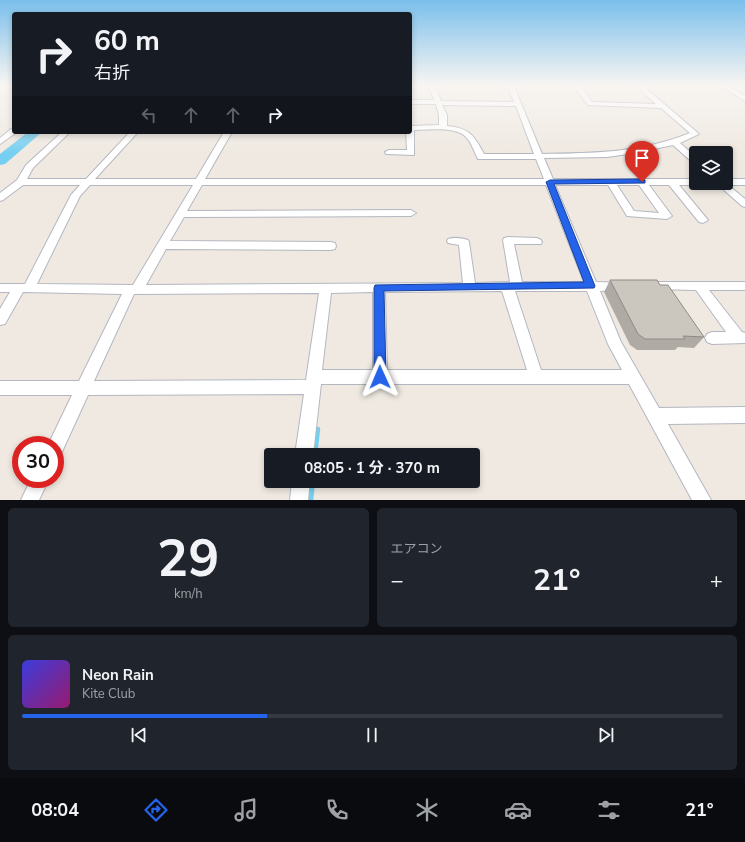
<!DOCTYPE html>
<html lang="ja">
<head>
<meta charset="utf-8">
<style>
	:root { --surface:#171b24; --page:#20242c; --text:#f1f3f6; --muted:#9ea1a6; --line:#363941; --accent:#2563eb }
	body { margin:0; font-family:"Nunito Sans","Noto Sans JP",sans-serif; background:var(--page); color:var(--text); height:100vh; display:flex; flex-direction:column; font-size:15px; white-space:nowrap }
	* { box-sizing:border-box; margin:0 }
	p { font-size:13px; color:var(--muted) }
	.icon { flex:none; width:22px; height:22px; fill:none; stroke:currentColor; stroke-width:2; stroke-linecap:round; stroke-linejoin:round }
	.map { position:relative; height:500px; overflow:hidden }
	.side { display:flex; flex-direction:column; gap:8px; padding:8px; background:#0d0f14; flex:1 }
	.side>* { flex:none }
	.banner { position:absolute; left:12px; top:12px; width:400px; height:122px; border-radius:4px; box-shadow:0 2px 6px #0003; background:#171b24; color:var(--text); overflow:hidden }
	.buttons { position:absolute; left:689px; top:146px; display:grid; gap:8px }
	.buttons a { display:grid; place-items:center; width:44px; height:44px; border-radius:4px; background:var(--surface); box-shadow:0 2px 6px #0003; font-size:20px }
	.speed { position:absolute; left:12px; top:436px; display:flex; gap:8px; font-size:20px; font-weight:700; text-align:center }
	.speed>* { display:grid; place-content:center; width:52px; height:52px; border-radius:50%; background:var(--surface); box-shadow:0 2px 6px #0003; line-height:1 }
	.speed .limit { border:6px solid #d22; background:#fff; color:#111 }
	.pin { position:absolute; display:grid; place-items:center; width:34px; height:34px; color:#fff; margin:-41px -17px; border-radius:50% 50% 50% 0; rotate:-45deg; box-shadow:0 0 4px #0007 }
	.pin .icon { rotate:45deg }
	.me { position:absolute; width:44px; margin:-22px; rotate:359deg; stroke-linejoin:round; filter:drop-shadow(0 0 3px #0008) }
	.turn { display:flex; align-items:center; gap:14px; height:84px; padding:0 16px; font-size:18px }
	.turn .icon { width:52px; height:52px; stroke-width:2.5 }
	.turn b { display:block; font-size:28px; line-height:34px }
	.lanes { display:flex; align-items:center; height:38px; padding:0 16px; background:#0003; justify-content:center; gap:20px; direction:ltr }
	.lanes .off { opacity:.35 }
	.big { font-size:30px; font-weight:700; line-height:1.1 }
	.side .card { flex:1; display:flex; flex-direction:column; justify-content:center; gap:6px; min-width:0; padding:0 14px; border-radius:6px; background:var(--page) }
	.side .dial { align-items:center; gap:0 }
	.dial b { font-size:52px; line-height:1 }
	.song { display:flex; align-items:center; gap:12px }
	.cover { width:48px; height:48px; border-radius:6px; background:linear-gradient(135deg,hsl(240 70% 55%),hsl(320 70% 35%)) }
	.played { height:4px; border-radius:2px; background:linear-gradient(90deg,var(--accent) 35%,var(--line) 35%) }
	.keys { display:flex; justify-content:space-around; direction:ltr }
	.heat { display:flex; justify-content:space-between; align-items:center; font-size:22px; direction:ltr }
	.side .tiles { flex:1; display:grid; gap:8px; grid-template-columns:1fr 1fr }
	.card:last-child { grid-column:span 2 }
	.trip { position:absolute; left:264px; top:448px; width:216px; height:40px; border-radius:4px; background:var(--surface); box-shadow:0 2px 6px #0003; font-weight:700; line-height:40px; text-align:center }
	.tab-bar { display:flex; height:64px; justify-content:space-around; align-items:center; background:#090b0e; color:var(--muted) }
	.tab-bar .icon { width:28px; height:28px }
	.tab-bar .selected { color:var(--accent) }
	.tab-bar b { font-size:18px; color:var(--text) }
	.map>svg:first-child { display:block }
</style>
</head>
<body>
<div class="map">
<svg width="745" height="500" viewBox="0 0 745 500">
	<rect width="100%" height="100%" fill="#efe9e1"/>
	<g fill="none" stroke-linecap="round" stroke-linejoin="round">
		<g stroke="#75cff0" stroke-width="4.5">
			<path d="M 315,455 L 318,429"/>
			<path d="M 311,500 L 313,481"/>
		</g>
		<path fill="#75cff0" fill-rule="evenodd" d="M 28,132 L 42,132 L 5,164 L 0,165 L 0,154 Z"/>
		<defs>
			<g id="minor">
				<path d="M 428,84 L 434,84 L 441,101 L 514,102 L 507,84 L 513,84 L 542,154 C 594,153 641,153 690,133 L 661,108 L 588,105 L 572,84 L 579,84 L 592,102 L 656,104 L 634,84 L 641,84 L 699,134 L 680,143 L 696,157 L 696,164 L 693,163 L 673,145 L 635,153 L 607,157 L 544,158 L 553,179 L 696,179 L 696,183 L 700,183 L 696,185 L 679,185 L 708,220 L 703,223 L 699,222 L 669,185 L 649,185 L 672,216 L 667,219 L 627,216 L 608,185 L 555,185 L 596,282 L 626,283 L 628,286 L 626,289 L 600,291 L 621,342 L 659,408 L 745,407 L 745,423 L 668,424 L 711,500 L 692,500 L 629,384 L 321,384 L 313,455 L 295,455 L 304,394 L 88,395 L 61,454 L 55,456 L 55,445 L 48,445 L 72,395 L 0,395 L 0,381 L 79,381 L 122,294 L 23,292 L 5,324 L 0,325 L 0,309 L 10,292 L 0,292 L 0,284 L 25,284 L 71,195 L 80,185 L 23,185 L 3,200 L 0,201 L 0,193 L 17,180 L 26,165 L 62,132 L 70,132 L 33,168 L 27,179 L 86,179 L 130,132 L 138,132 L 95,179 L 196,179 L 224,132 L 232,132 L 205,179 L 544,179 L 536,159 L 478,159 C 474,152 472,143 466,137 C 456,126 427,130 414,130 L 414,155 L 386,154 L 385,152 L 389,150 L 407,150 L 406,132 L 410,132 L 410,126 L 439,125 L 439,115 L 436,104 L 410,104 L 410,100 L 434,100 ZM 442,105 L 516,106 L 534,154 L 484,154 C 474,135 469,128 447,126 L 447,115 ZM 90,185 L 193,185 L 133,285 L 37,284 L 80,196 ZM 202,185 L 546,185 L 584,282 L 522,282 L 514,244 L 541,244 L 542,242 L 541,240 L 537,238 L 508,237 L 504,238 L 503,240 L 510,282 L 475,283 L 469,242 L 468,240 C 462,238 454,237 448,239 L 447,241 L 448,243 L 459,245 L 463,283 L 146,285 L 166,249 L 331,250 L 335,249 L 336,246 L 335,243 L 331,242 L 170,241 L 184,217 L 411,216 L 416,213 L 411,210 L 187,211 ZM 617,185 L 639,185 L 659,213 L 634,211 ZM 502,291 L 527,370 L 387,370 L 385,292 ZM 515,291 L 587,291 L 608,344 L 622,370 L 541,370 ZM 373,292 L 373,370 L 322,370 L 331,293 ZM 319,293 L 306,380 L 94,381 L 134,294 Z"/>
				<path d="M 718,84 L 726,84 L 745,96 L 745,101 Z"/>
				<path d="M 11,129 L 14,129 L 14,132 L 17,132 L 0,144 L 0,138 Z"/>
				<path d="M 726,179 L 745,179 L 745,185 L 728,185 L 745,199 L 745,207 L 742,206 L 716,183 L 726,183 Z"/>
				<path d="M 654,282 L 745,282 L 745,290 L 709,290 L 742,332 L 745,333 L 745,343 L 712,344 L 707,342 L 705,338 L 707,334 L 712,332 L 726,332 L 696,290 L 650,289 L 648,286 L 650,283 Z"/>
				<path d="M 31,479 L 49,479 L 39,500 L 21,500 Z"/>
				<path d="M 292,481 L 310,481 L 308,500 L 290,500 Z"/>
			</g>
		</defs>
		<use href="#minor" stroke="#b4b7c1" stroke-width="2"/>
		<use href="#minor" fill="#fff" fill-rule="evenodd"/>
	</g>
	<path fill="#afaba4" d="M 610,280 L 660,285 L 704,337 L 694,348 L 678,347 L 675,350 L 637,350 L 630,345 L 604,292 Z"/>
	<path fill="#cbc7bf" stroke="#8e8b86" d="M 610,280 L 657,280 L 660,285 L 668,285 L 704,337 L 683,336 L 685,339 L 645,339 L 638,334 Z"/>
	<linearGradient id="sky" x2="0" y2="1"><stop stop-color="#7abfeb"/><stop offset="0.55" stop-color="#f8f5f2"/><stop offset="1" stop-color="#f8f5f2" stop-opacity="0"/></linearGradient>
	<rect width="745" height="154" fill="url(#sky)"/>
	<path fill="#2563eb" stroke="#184099" d="M 642,179 L 645,180 L 645,183 L 554,184 L 595,286 L 594,288 L 384,291 L 386,377 L 384,381 L 380,382 L 376,381 L 374,377 L 374,288 L 375,285 L 584,282 L 546,182 L 550,180 Z"/>
</svg>
<div class="buttons">
<a><svg class="icon" aria-label="layers" viewBox="0 0 24 24"><path d="M12 4l9 5-9 5-9-5zM3 14l9 5 9-5"/></svg></a>
</div>
<div class="speed"><div class="limit">30</div></div>
<div class="pin" style="left:642px;top:182px;background:#d93025"><svg class="icon" aria-label="arrive" viewBox="0 0 24 24"><path d="M6 21V4h12l-3 4 3 4H6"/></svg></div>
<svg class="me" style="left:380px;top:377px" viewBox="-20 -20 40 40"><path d="M0-17L14 15 0 8-14 15z" fill="#2563eb" stroke="#fff" stroke-width="4"/></svg>
<div class="trip">08:05 · 1 分 · 370 m</div>
<div class="banner">
<div class="turn"><svg class="icon" aria-label="right" viewBox="0 0 24 24"><path d="M7 20v-9h11M14 6l5 5-5 5"/></svg><div><b>60 m</b>右折</div></div>
<div class="lanes"><svg class="icon off" aria-label="left" viewBox="0 0 24 24"><path d="M17 20v-9H6M10 6l-5 5 5 5"/></svg><svg class="icon off" aria-label="ahead" viewBox="0 0 24 24"><path d="M12 20V5M6 11l6-6 6 6"/></svg><svg class="icon off" aria-label="ahead" viewBox="0 0 24 24"><path d="M12 20V5M6 11l6-6 6 6"/></svg><svg class="icon" aria-label="right" viewBox="0 0 24 24"><path d="M7 20v-9h11M14 6l5 5-5 5"/></svg></div>
</div>
</div>
<section class="side">
<div class="tiles">
<div class="card dial"><b>29</b><p>km/h</p></div>
<div class="card"><p>エアコン</p>
<div class="heat"><a>−</a><b class="big">21°</b><a>+</a></div>
</div>
<div class="card">
<div class="song"><i class="cover"></i><div><b>Neon Rain</b><p>Kite Club</p></div></div>
<div class="played"></div>
<div class="keys"><svg class="icon" aria-label="previous" viewBox="0 0 24 24"><path d="M18 5L8 12l10 7zM5 5v14"/></svg><svg class="icon" aria-label="pause" viewBox="0 0 24 24"><path d="M8 5v14M16 5v14"/></svg><svg class="icon" aria-label="next" viewBox="0 0 24 24"><path d="M6 5l10 7-10 7zM19 5v14"/></svg></div>
</div>
</div>
</section>
<nav class="tab-bar">
<b>08:04</b>
<svg class="icon selected" aria-label="directions" viewBox="0 0 24 24"><path d="M12 3l9 9-9 9-9-9zM9 14v-3h6M13 9l2 2-2 2"/></svg>
<svg class="icon" aria-label="music" viewBox="0 0 24 24"><path d="M9 18V5l10-2v13"/><circle cx="6" cy="18" r="3"/><circle cx="16" cy="16" r="3"/></svg>
<svg class="icon" aria-label="phone" viewBox="0 0 24 24"><path d="M5 4h4l2 5-3 2q2 4 5 5l2-3 5 2v4C11 20 4 13 5 4z"/></svg>
<svg class="icon" aria-label="climate" viewBox="0 0 24 24"><path d="M12 3v18M4 7l16 10M4 17L20 7"/></svg>
<svg class="icon" aria-label="car" viewBox="0 0 24 24"><path d="M5 17H2v-5l4-1 3-4h7l3 4 3 1v5h-3M9 17h6M6 11h13"/><circle cx="7" cy="17" r="2"/><circle cx="17" cy="17" r="2"/></svg>
<svg class="icon" aria-label="filters" viewBox="0 0 24 24"><path d="M4 7h16M4 17h16"/><circle cx="9" cy="7" r="2"/><circle cx="15" cy="17" r="2"/></svg>
<b>21°</b>
</nav>
</body>
</html>
